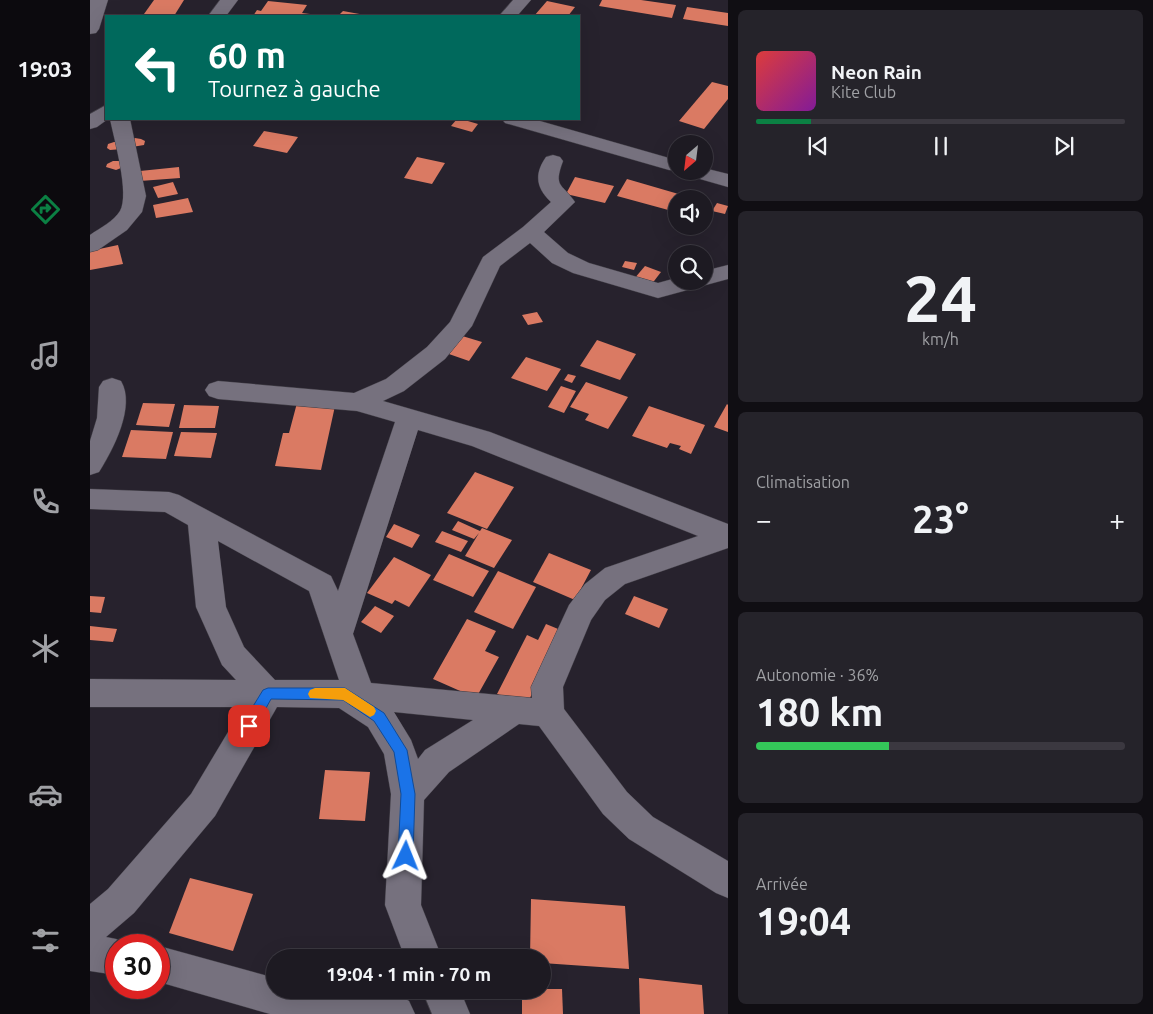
<!DOCTYPE html>
<html lang="fr">
<head>
<meta charset="utf-8">
<style>
	:root { --surface:#1d1a22; --page:#25232a; --text:#f1f3f6; --muted:#a0a1a5; --line:#3b3840; --accent:#0b8043 }
	body { margin:0; font-family:Ubuntu,sans-serif; background:var(--page); color:var(--text); height:100vh; display:flex; flex-direction:column; font-size:19px; white-space:nowrap }
	* { box-sizing:border-box; margin:0 }
	p { font-size:16px; color:var(--muted) }
	.icon { flex:none; width:28px; height:28px; fill:none; stroke:currentColor; stroke-width:2; stroke-linecap:round; stroke-linejoin:round }
	.map { position:relative; flex:1; overflow:hidden }
	.panel { display:flex; flex-direction:column; gap:10px; padding:10px; background:#100e13; width:425px }
	.panel>* { flex:none }
	.hud { position:absolute; left:15px; top:15px; width:475px; height:105px; border-radius:0px; box-shadow:0 5px 20px #0002,0 0 0 1px var(--line); background:#00695c; color:#fff; overflow:hidden }
	.needle { width:32px; rotate:208deg }
	.controls { position:absolute; left:578px; top:135px; display:grid; gap:10px }
	.controls a { display:grid; place-items:center; width:45px; height:45px; border-radius:50%; background:var(--surface); box-shadow:0 5px 20px #0002,0 0 0 1px var(--line); font-size:25px }
	.speed { position:absolute; left:15px; top:934px; display:flex; gap:10px; font-size:25px; font-weight:700; text-align:center }
	.speed>* { display:grid; place-content:center; width:65px; height:65px; border-radius:50%; background:var(--surface); box-shadow:0 5px 20px #0002,0 0 0 1px var(--line); line-height:1 }
	.speed .limit { border:8px solid #d22; background:#fff; color:#111 }
	.pin { position:absolute; display:grid; place-items:center; width:42px; height:42px; color:#fff; margin:-21px; border-radius:10px; box-shadow:0 2px 8px #0006 }
	.me { position:absolute; width:55px; margin:-28px; rotate:2deg; stroke-linejoin:round; filter:drop-shadow(0 0 4px #0008) }
	.turn { display:flex; align-items:center; gap:18px; height:105px; padding:0 20px; font-size:22px }
	.turn .icon { width:65px; height:65px; stroke-width:2.5 }
	.turn b { display:block; font-size:35px; line-height:42px }
	.big { font-size:38px; font-weight:700; line-height:1.1 }
	.panel .card { flex:1; display:flex; flex-direction:column; justify-content:center; gap:8px; min-width:0; padding:0 18px; border-radius:8px; background:var(--page) }
	.panel .dial { align-items:center; gap:0 }
	.dial b { font-size:65px; line-height:1 }
	.song { display:flex; align-items:center; gap:15px }
	.cover { width:60px; height:60px; border-radius:8px; background:linear-gradient(135deg,hsl(0 70% 55%),hsl(290 70% 35%)) }
	.played { height:5px; border-radius:2px; background:linear-gradient(90deg,var(--accent) 15%,var(--line) 15%) }
	.keys { display:flex; justify-content:space-around; direction:ltr }
	.heat { display:flex; justify-content:space-between; align-items:center; font-size:28px; direction:ltr }
	.charge { height:8px; border-radius:4px; background:linear-gradient(90deg,#34c759 36%,var(--line) 0) }
	.trip { position:absolute; left:176px; top:949px; width:285px; height:50px; border-radius:25px; background:var(--surface); box-shadow:0 5px 20px #0002,0 0 0 1px var(--line); font-weight:700; line-height:50px; text-align:center }
	main { display:flex; flex:1; min-height:0 }
	.tabs { display:flex; flex-direction:column; width:90px; justify-content:space-around; align-items:center; background:#0c0a0e; color:var(--muted) }
	.tabs .icon { width:35px; height:35px }
	.tabs .active { color:var(--accent) }
	.tabs b { font-size:22px; color:var(--text) }
	.map>svg:first-child { display:block }
</style>
</head>
<body>
<main>
<nav class="tabs">
<b>19:03</b>
<svg class="icon active" aria-label="directions" viewBox="0 0 24 24"><path d="M12 3l9 9-9 9-9-9zM9 14v-3h6M13 9l2 2-2 2"/></svg>
<svg class="icon" aria-label="music" viewBox="0 0 24 24"><path d="M9 18V5l10-2v13"/><circle cx="6" cy="18" r="3"/><circle cx="16" cy="16" r="3"/></svg>
<svg class="icon" aria-label="phone" viewBox="0 0 24 24"><path d="M5 4h4l2 5-3 2q2 4 5 5l2-3 5 2v4C11 20 4 13 5 4z"/></svg>
<svg class="icon" aria-label="climate" viewBox="0 0 24 24"><path d="M12 3v18M4 7l16 10M4 17L20 7"/></svg>
<svg class="icon" aria-label="car" viewBox="0 0 24 24"><path d="M5 17H2v-5l4-1 3-4h7l3 4 3 1v5h-3M9 17h6M6 11h13"/><circle cx="7" cy="17" r="2"/><circle cx="17" cy="17" r="2"/></svg>
<svg class="icon" aria-label="filters" viewBox="0 0 24 24"><path d="M4 7h16M4 17h16"/><circle cx="9" cy="7" r="2"/><circle cx="15" cy="17" r="2"/></svg>
</nav>
<div class="map">
<svg width="638" height="1014" viewBox="0 0 638 1014">
	<rect width="100%" height="100%" fill="#27222d"/>
	<g fill="#da7a63">
		<path d="M 64,0 L 94,0 L 84,16 L 54,14 Z"/>
		<path d="M 512,0 L 551,0 L 586,5 L 582,18 L 509,6 Z"/>
		<path d="M 178,1 L 217,5 L 212,13 L 220,14 L 219,16 L 163,16 L 167,10 L 171,11 Z"/>
		<path d="M 457,1 L 485,7 L 478,16 L 444,16 Z"/>
		<path d="M 597,7 L 638,13 L 638,26 L 593,19 Z"/>
		<path d="M 253,11 L 275,15 L 275,16 L 248,16 Z"/>
		<path d="M 622,82 L 638,86 L 638,99 L 614,129 L 589,121 Z"/>
		<path d="M 367,119 L 371,119 L 388,124 L 382,132 L 361,126 Z"/>
		<path d="M 174,131 L 208,137 L 197,153 L 163,146 Z"/>
		<path d="M 45,138 L 51,139 L 55,141 L 54,145 L 42,147 L 40,141 Z"/>
		<path d="M 24,142 L 30,142 L 32,149 L 20,150 L 17,148 L 18,144 Z"/>
		<path d="M 327,157 L 355,163 L 342,184 L 314,178 Z"/>
		<path d="M 23,161 L 29,161 L 32,164 L 31,168 L 26,170 L 16,167 L 17,164 Z"/>
		<path d="M 89,167 L 90,178 L 50,181 L 50,171 Z"/>
		<path d="M 485,177 L 524,186 L 515,203 L 476,194 Z"/>
		<path d="M 537,179 L 592,195 L 589,199 L 586,199 L 586,204 L 582,211 L 527,196 Z"/>
		<path d="M 83,182 L 88,194 L 68,198 L 63,187 Z"/>
		<path d="M 98,198 L 103,212 L 66,218 L 63,205 Z"/>
		<path d="M 627,203 L 638,206 L 635,214 L 622,211 Z"/>
		<path d="M 28,245 L 33,264 L 0,270 L 0,251 Z"/>
		<path d="M 535,261 L 547,263 L 544,270 L 532,267 Z"/>
		<path d="M 555,266 L 571,272 L 561,285 L 544,279 Z"/>
		<path d="M 447,312 L 453,322 L 438,325 L 432,315 Z"/>
		<path d="M 369,335 L 392,342 L 379,361 L 356,353 Z"/>
		<path d="M 507,340 L 546,354 L 530,380 L 490,366 Z"/>
		<path d="M 436,357 L 471,369 L 457,391 L 421,378 Z"/>
		<path d="M 478,374 L 486,376 L 482,383 L 474,380 Z"/>
		<path d="M 496,382 L 538,397 L 518,429 L 495,420 L 499,414 L 480,407 Z"/>
		<path d="M 471,386 L 486,391 L 474,413 L 458,407 Z"/>
		<path d="M 53,403 L 85,404 L 79,427 L 46,425 Z"/>
		<path d="M 207,403 L 245,406 L 231,470 L 185,466 L 193,433 L 199,433 Z"/>
		<path d="M 637,404 L 638,405 L 638,432 L 624,427 Z"/>
		<path d="M 94,405 L 129,406 L 125,428 L 89,428 Z"/>
		<path d="M 559,406 L 615,425 L 601,454 L 589,449 L 591,446 L 580,443 L 577,448 L 542,436 Z"/>
		<path d="M 41,430 L 83,432 L 76,459 L 32,457 Z"/>
		<path d="M 91,432 L 127,433 L 121,458 L 84,456 Z"/>
		<path d="M 385,472 L 424,487 L 397,529 L 357,513 Z"/>
		<path d="M 368,521 L 390,531 L 392,528 L 422,540 L 404,568 L 375,556 L 389,533 L 384,539 L 362,530 Z"/>
		<path d="M 304,524 L 330,535 L 322,548 L 296,537 Z"/>
		<path d="M 352,531 L 378,541 L 371,552 L 345,542 Z"/>
		<path d="M 459,553 L 501,570 L 485,600 L 443,582 Z"/>
		<path d="M 359,554 L 399,571 L 383,597 L 343,580 Z"/>
		<path d="M 304,557 L 341,575 L 319,607 L 305,600 L 302,604 L 277,593 Z"/>
		<path d="M 408,571 L 446,587 L 423,629 L 384,612 Z"/>
		<path d="M 0,596 L 15,597 L 11,613 L 0,612 Z"/>
		<path d="M 544,596 L 578,609 L 569,628 L 535,614 Z"/>
		<path d="M 285,606 L 304,616 L 291,633 L 271,622 Z"/>
		<path d="M 377,619 L 406,631 L 395,651 L 409,657 L 386,698 L 343,679 Z"/>
		<path d="M 456,624 L 473,631 L 436,706 L 407,694 L 437,635 L 448,640 Z"/>
		<path d="M 0,626 L 27,629 L 23,642 L 0,640 Z"/>
		<path d="M 235,770 L 280,772 L 275,821 L 229,819 Z"/>
		<path d="M 100,878 L 163,894 L 143,951 L 79,933 Z"/>
		<path d="M 441,899 L 535,906 L 539,969 L 452,963 L 452,958 L 440,958 Z"/>
		<path d="M 549,978 L 612,985 L 614,1014 L 550,1014 Z"/>
		<path d="M 452,989 L 472,989 L 473,1014 L 432,1014 L 432,990 Z"/>
	</g>
	<g fill="none" stroke-linecap="round" stroke-linejoin="round">
		<defs>
			<g id="minor">
				<path d="M 0,0 L 18,0 L 9,29 L 6,33 L 0,34 Z"/>
				<path d="M 130,0 L 148,0 L 136,16 L 118,16 Z"/>
				<path d="M 423,0 L 441,0 L 427,16 L 409,16 Z"/>
				<path d="M 16,105 L 16,119 L 18,119 L 7,127 L 0,129 L 0,114 Z"/>
				<path d="M 20,119 L 40,119 L 56,196 L 52,212 L 37,230 L 8,250 L 0,252 L 0,235 C 10,228 24,221 30,211 C 40,194 24,139 20,119 Z"/>
				<path d="M 412,119 L 443,119 L 586,160 L 586,171 L 590,171 L 579,170 L 415,123 Z"/>
				<path d="M 463,155 L 470,157 L 473,161 C 463,188 472,183 485,202 L 454,232 L 478,253 L 499,263 L 568,283 L 586,278 L 586,281 L 614,281 L 614,271 L 638,265 L 638,279 L 568,298 L 483,273 L 462,263 L 440,243 L 410,266 L 382,326 L 355,359 L 314,391 L 293,401 L 400,432 L 638,524 L 638,548 L 535,584 L 515,600 L 501,620 L 473,687 L 474,709 L 537,792 L 563,817 L 638,861 L 638,898 L 626,893 L 539,839 L 513,814 L 449,726 L 429,724 L 359,772 L 334,800 L 331,905 L 352,958 L 315,958 L 295,905 L 301,794 L 294,754 L 278,727 L 249,708 L 187,707 L 125,816 L 44,913 L 16,937 L 26,939 L 39,945 L 26,945 L 26,975 L 0,971 L 0,904 L 18,889 L 101,794 L 153,707 L 0,707 L 0,679 L 146,680 L 132,665 L 106,607 L 98,525 L 75,512 L 0,509 L 0,489 L 79,492 L 89,495 L 241,576 L 248,591 L 305,422 L 267,411 L 128,399 L 119,396 L 115,390 L 119,384 L 128,381 L 264,393 L 296,379 L 337,347 L 360,322 L 393,257 L 433,227 L 461,202 C 446,188 444,174 456,157 ZM 328,430 L 382,446 L 608,536 L 515,568 L 495,584 L 479,605 L 441,687 L 442,698 L 281,683 L 263,634 ZM 128,541 L 219,591 L 249,680 L 185,680 L 154,647 L 136,607 ZM 304,712 L 383,720 L 335,750 L 328,759 L 321,740 Z"/>
				<path d="M 614,168 L 638,174 L 638,187 L 596,175 L 593,171 L 614,171 Z"/>
				<path d="M 22,378 L 31,381 C 46,406 23,450 9,472 L 0,475 L 0,441 L 7,418 L 9,387 L 13,381 Z"/>
				<path d="M 69,946 L 185,978 L 185,990 L 299,990 L 319,1001 L 325,1014 L 180,1014 L 69,982 Z"/>
				<path d="M 332,990 L 370,990 L 380,1014 L 342,1014 Z"/>
			</g>
		</defs>
		<use href="#minor" stroke="#413e46" stroke-width="1"/>
		<use href="#minor" fill="#76717e" fill-rule="evenodd"/>
	</g>
	<path fill="#1a73e8" stroke="#114b97" d="M 178,688 L 255,688 L 294,713 L 317,750 L 325,794 L 323,856 L 321,861 L 316,863 L 310,861 L 308,856 L 311,794 L 304,752 L 284,721 L 253,700 L 181,699 L 164,730 L 154,730 L 152,726 L 154,721 L 173,690 Z"/>
	<path fill="#f59e0b" d="M 225,688 L 255,688 L 284,707 L 286,711 L 284,715 L 280,717 L 253,700 L 220,698 L 218,694 L 220,690 Z"/>
</svg>
<div class="controls">
<a><svg class="needle" viewBox="-14 -14 28 28"><path d="M0-13l5 13h-10z" fill="#e53935"/><path d="M0 13l5-13h-10z" fill="#a0a1a5"/></svg></a>
<a><svg class="icon" aria-label="sound" viewBox="0 0 24 24"><path d="M4 9h4l5-4v14l-5-4H4zM17 9q2 3 0 6"/></svg></a>
<a><svg class="icon" aria-label="search" viewBox="0 0 24 24"><circle cx="10" cy="10" r="6"/><path d="M15 15l6 6"/></svg></a>
</div>
<div class="speed"><div class="limit">30</div></div>
<div class="pin" style="left:159px;top:726px;background:#d93025"><svg class="icon" aria-label="arrive" viewBox="0 0 24 24"><path d="M6 21V4h12l-3 4 3 4H6"/></svg></div>
<svg class="me" style="left:316px;top:856px" viewBox="-20 -20 40 40"><path d="M0-17L14 15 0 8-14 15z" fill="#1a73e8" stroke="#fff" stroke-width="4"/></svg>
<div class="trip">19:04 · 1 min · 70 m</div>
<div class="hud">
<div class="turn"><svg class="icon" aria-label="left" viewBox="0 0 24 24"><path d="M17 20v-9H6M10 6l-5 5 5 5"/></svg><div><b>60 m</b>Tournez à gauche</div></div>
</div>
</div>
<section class="panel">
<div class="card">
<div class="song"><i class="cover"></i><div><b>Neon Rain</b><p>Kite Club</p></div></div>
<div class="played"></div>
<div class="keys"><svg class="icon" aria-label="previous" viewBox="0 0 24 24"><path d="M18 5L8 12l10 7zM5 5v14"/></svg><svg class="icon" aria-label="pause" viewBox="0 0 24 24"><path d="M8 5v14M16 5v14"/></svg><svg class="icon" aria-label="next" viewBox="0 0 24 24"><path d="M6 5l10 7-10 7zM19 5v14"/></svg></div>
</div>
<div class="card dial"><b>24</b><p>km/h</p></div>
<div class="card"><p>Climatisation</p>
<div class="heat"><a>−</a><b class="big">23°</b><a>+</a></div>
</div>
<div class="card"><p>Autonomie · 36%</p><b class="big">180 km</b><div class="charge"></div></div>
<div class="card"><p>Arrivée</p><b class="big">19:04</b></div>
</section>
</main>
</body>
</html>
